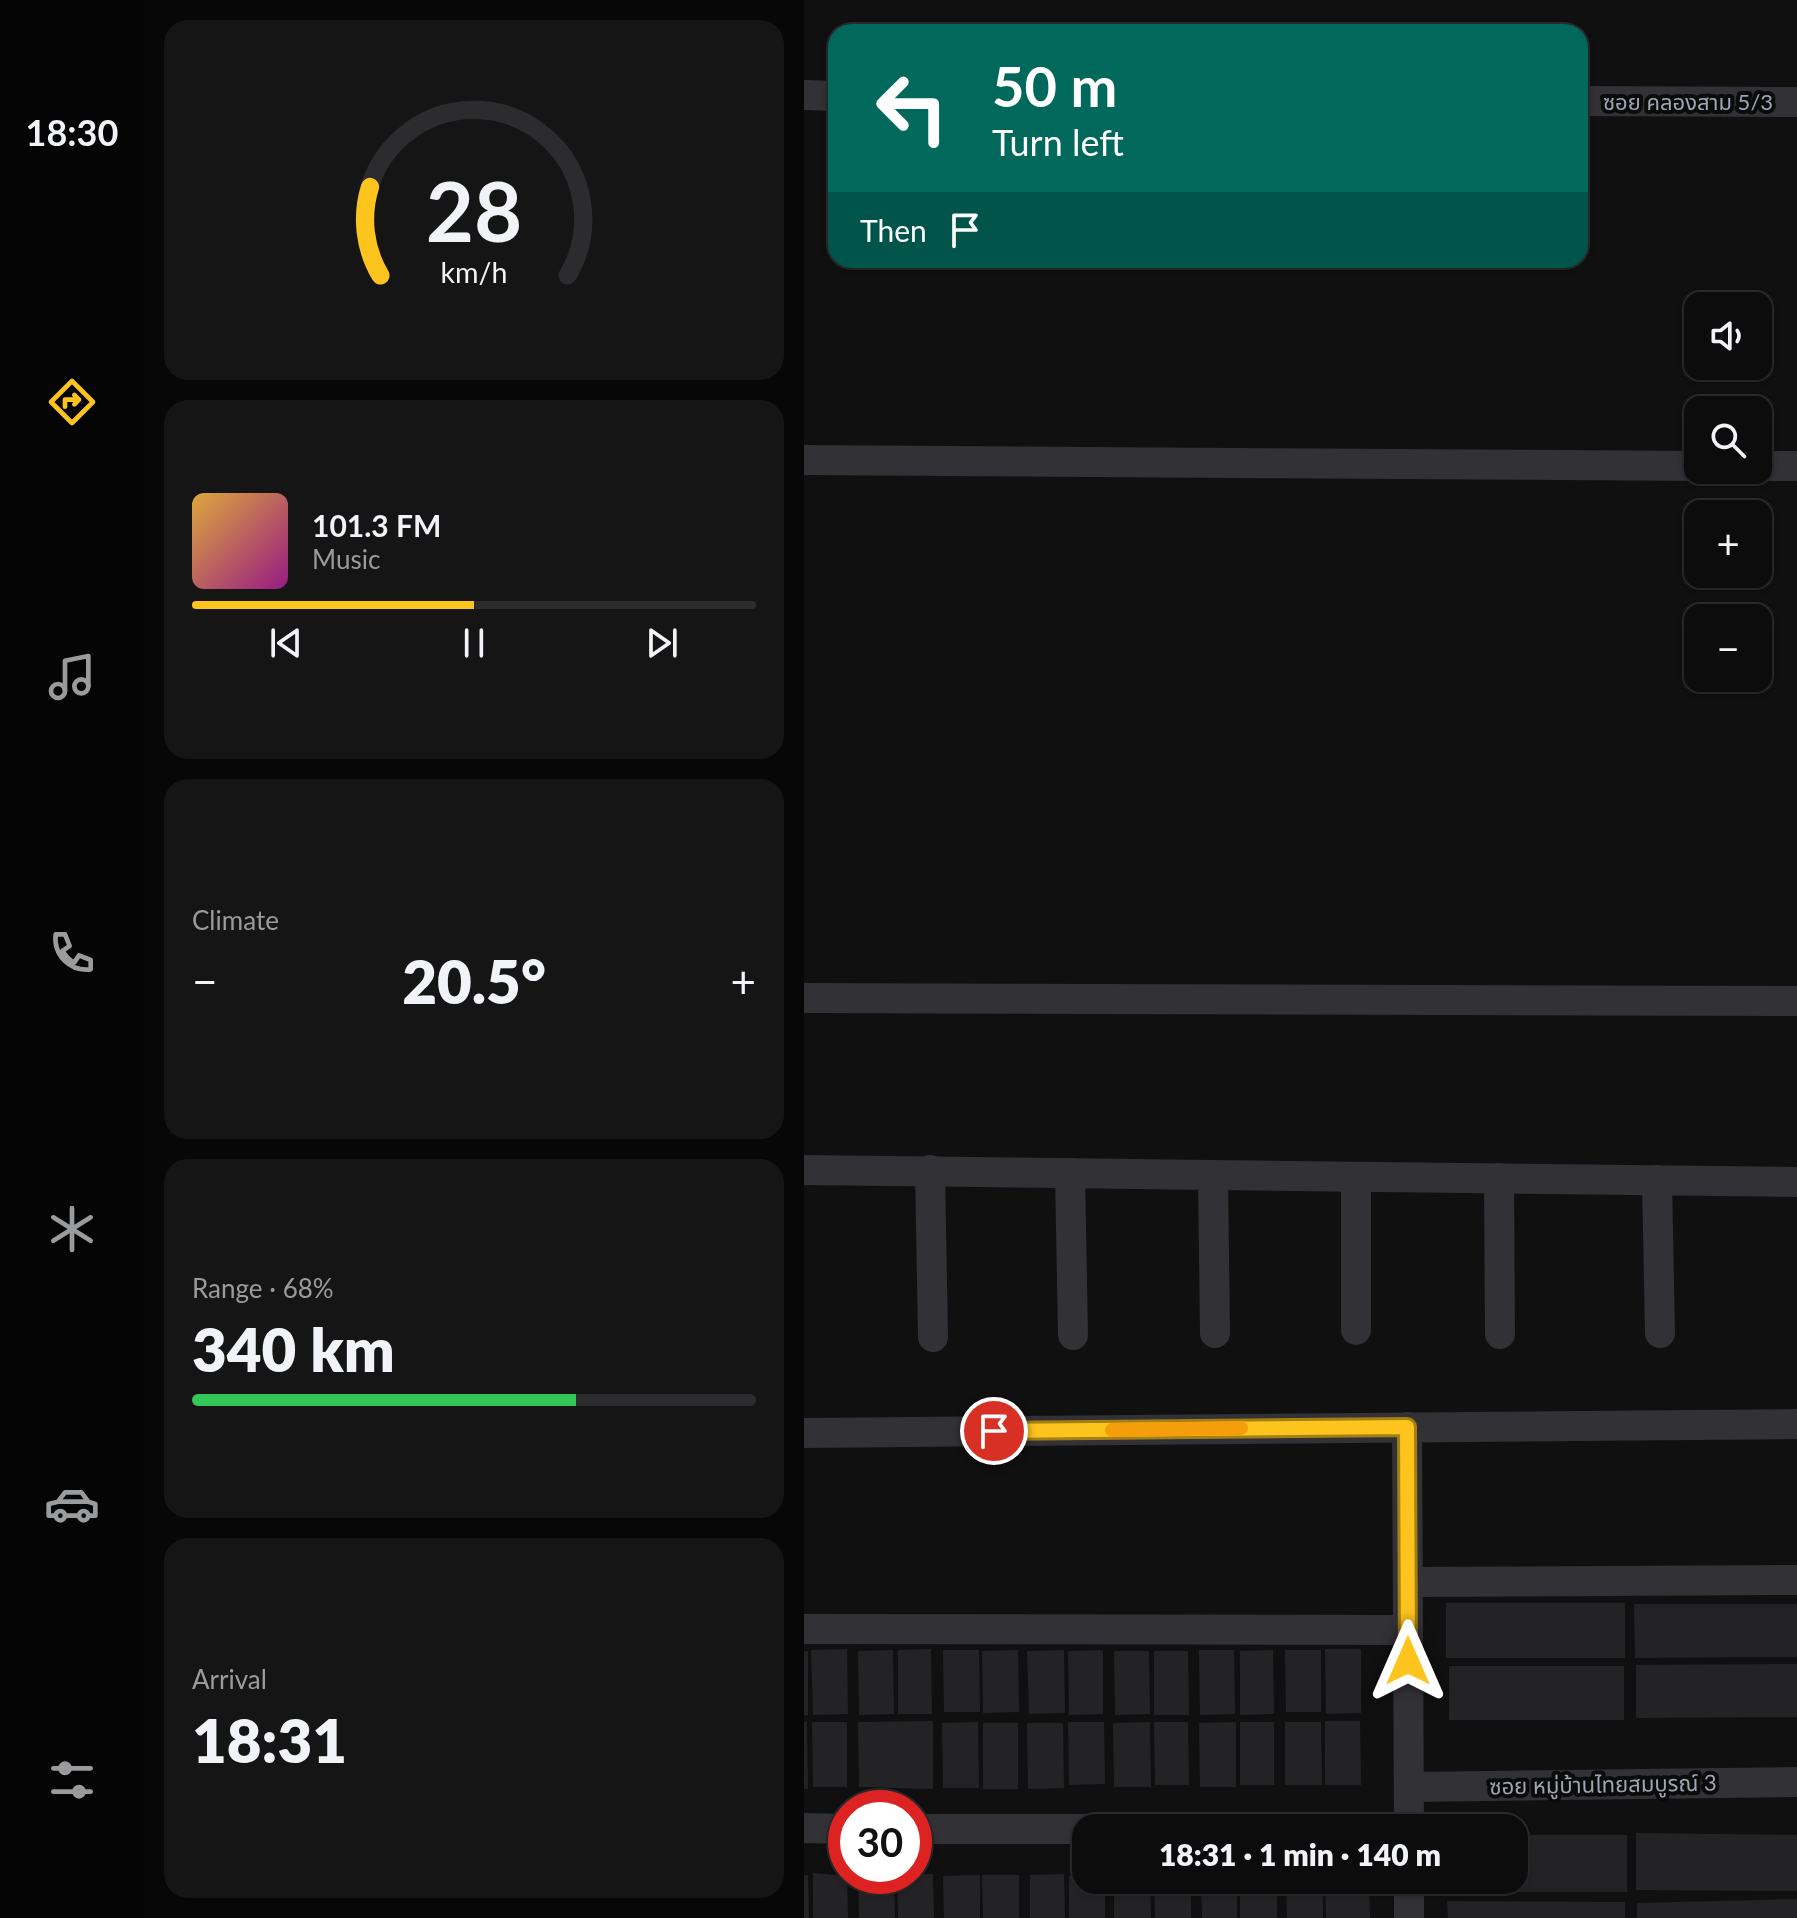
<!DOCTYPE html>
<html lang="en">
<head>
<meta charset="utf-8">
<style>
	:root { --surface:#0c0c0d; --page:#151516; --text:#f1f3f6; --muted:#9a9b9d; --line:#2c2c2e; --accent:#fcc41d }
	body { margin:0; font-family:Lato,"Noto Sans Thai",sans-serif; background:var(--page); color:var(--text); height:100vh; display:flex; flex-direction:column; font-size:30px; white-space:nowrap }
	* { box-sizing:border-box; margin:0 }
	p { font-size:26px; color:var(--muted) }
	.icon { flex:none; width:44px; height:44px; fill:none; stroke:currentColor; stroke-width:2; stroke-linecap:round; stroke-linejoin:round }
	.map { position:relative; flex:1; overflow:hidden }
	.details { display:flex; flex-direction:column; gap:20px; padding:20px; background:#070707; width:660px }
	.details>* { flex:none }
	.top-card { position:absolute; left:24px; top:24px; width:760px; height:244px; border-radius:24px; box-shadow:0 2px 6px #0004,0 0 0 2px var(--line); background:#00695c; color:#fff; overflow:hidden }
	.tools { position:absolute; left:880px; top:292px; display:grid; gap:16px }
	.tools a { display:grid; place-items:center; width:88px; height:88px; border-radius:16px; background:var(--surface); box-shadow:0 2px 6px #0004,0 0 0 2px var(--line); font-size:40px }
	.speed { position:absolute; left:24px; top:1790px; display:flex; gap:16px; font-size:40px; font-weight:700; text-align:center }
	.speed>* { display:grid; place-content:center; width:104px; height:104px; border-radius:50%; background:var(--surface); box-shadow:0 2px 6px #0004,0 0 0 2px var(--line); line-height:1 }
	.speed .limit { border:12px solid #d22; background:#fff; color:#111 }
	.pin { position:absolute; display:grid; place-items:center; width:68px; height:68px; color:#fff; margin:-34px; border:4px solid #fff; border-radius:50%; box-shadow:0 2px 8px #0007 }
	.me { position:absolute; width:88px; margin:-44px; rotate:0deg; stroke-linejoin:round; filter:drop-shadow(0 0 6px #0008) }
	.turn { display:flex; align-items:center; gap:28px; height:168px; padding:0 32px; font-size:36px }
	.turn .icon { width:104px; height:104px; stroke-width:2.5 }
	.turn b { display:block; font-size:56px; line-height:68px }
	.then { display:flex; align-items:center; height:76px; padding:0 32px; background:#0003; gap:16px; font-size:30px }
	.big { font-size:60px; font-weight:800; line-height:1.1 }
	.details .tile { flex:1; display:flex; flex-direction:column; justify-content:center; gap:12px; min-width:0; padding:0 28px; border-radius:24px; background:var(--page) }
	.details .dial { align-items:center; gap:0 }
	.dial svg { height:208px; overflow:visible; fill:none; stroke:var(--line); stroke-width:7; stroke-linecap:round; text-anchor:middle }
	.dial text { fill:var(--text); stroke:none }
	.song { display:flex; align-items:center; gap:24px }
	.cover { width:96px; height:96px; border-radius:12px; background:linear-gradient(135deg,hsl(40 70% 55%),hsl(310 70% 35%)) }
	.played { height:8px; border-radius:4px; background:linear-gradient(90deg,var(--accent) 50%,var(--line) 50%) }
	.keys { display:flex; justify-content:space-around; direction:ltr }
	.heat { display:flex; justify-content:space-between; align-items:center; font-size:44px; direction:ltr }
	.charge { height:12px; border-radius:6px; background:linear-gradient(90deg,#34c759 68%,var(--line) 0) }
	.trip { position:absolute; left:268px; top:1814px; width:456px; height:80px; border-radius:24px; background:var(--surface); box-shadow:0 2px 6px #0004,0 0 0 2px var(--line); font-weight:800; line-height:80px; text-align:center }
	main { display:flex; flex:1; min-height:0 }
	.dock { display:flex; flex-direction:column; width:144px; justify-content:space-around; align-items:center; background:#050505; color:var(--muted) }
	.dock .icon { width:56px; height:56px }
	.dock .on { color:var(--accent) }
	.dock b { font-size:36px; color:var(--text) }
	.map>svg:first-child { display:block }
</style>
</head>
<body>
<main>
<nav class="dock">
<b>18:30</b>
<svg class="icon on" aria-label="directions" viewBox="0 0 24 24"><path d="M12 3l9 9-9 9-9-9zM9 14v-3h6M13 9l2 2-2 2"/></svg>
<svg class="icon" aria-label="music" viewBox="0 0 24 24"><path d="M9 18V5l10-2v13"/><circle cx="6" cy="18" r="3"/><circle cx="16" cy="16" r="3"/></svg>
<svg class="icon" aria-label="phone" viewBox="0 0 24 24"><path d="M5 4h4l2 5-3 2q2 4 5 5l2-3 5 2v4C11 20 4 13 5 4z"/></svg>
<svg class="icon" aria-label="climate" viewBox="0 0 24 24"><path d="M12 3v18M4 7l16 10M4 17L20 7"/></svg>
<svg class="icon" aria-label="car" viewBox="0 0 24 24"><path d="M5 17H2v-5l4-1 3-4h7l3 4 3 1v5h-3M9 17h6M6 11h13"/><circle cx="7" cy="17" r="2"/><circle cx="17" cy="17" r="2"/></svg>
<svg class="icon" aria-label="filters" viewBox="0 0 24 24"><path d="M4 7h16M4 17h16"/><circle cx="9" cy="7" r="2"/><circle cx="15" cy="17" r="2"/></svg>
</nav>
<section class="details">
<div class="tile dial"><svg viewBox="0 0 100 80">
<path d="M14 69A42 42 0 1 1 86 69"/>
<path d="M14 69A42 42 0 0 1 10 35" stroke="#fcc41d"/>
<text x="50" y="56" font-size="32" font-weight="700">28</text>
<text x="50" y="72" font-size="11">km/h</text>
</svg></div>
<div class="tile">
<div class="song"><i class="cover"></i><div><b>101.3 FM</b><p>Music</p></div></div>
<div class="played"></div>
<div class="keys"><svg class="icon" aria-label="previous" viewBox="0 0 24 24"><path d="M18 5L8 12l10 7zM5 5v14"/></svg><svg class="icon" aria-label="pause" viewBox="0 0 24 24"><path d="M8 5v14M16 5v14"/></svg><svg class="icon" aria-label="next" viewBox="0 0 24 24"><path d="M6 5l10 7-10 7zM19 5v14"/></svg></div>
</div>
<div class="tile"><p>Climate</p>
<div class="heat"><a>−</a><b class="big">20.5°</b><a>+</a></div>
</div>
<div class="tile"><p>Range · 68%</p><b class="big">340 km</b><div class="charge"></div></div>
<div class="tile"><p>Arrival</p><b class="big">18:31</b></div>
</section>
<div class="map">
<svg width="993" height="1918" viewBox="0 0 993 1918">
	<rect width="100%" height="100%" fill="#101011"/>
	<g fill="#232325">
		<rect x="642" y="1603" width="179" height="55"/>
		<path d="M 830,1604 L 993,1604 L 993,1657 L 831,1658 Z"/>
		<path d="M 43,1649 L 44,1714 L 9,1715 L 7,1650 Z"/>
		<path d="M 127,1649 L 128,1714 L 94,1714 L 94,1650 Z"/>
		<path d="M 521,1649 L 557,1649 L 557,1713 L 522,1714 Z"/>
		<path d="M 89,1650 L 90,1714 L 55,1715 L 54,1651 Z"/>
		<path d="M 139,1650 L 175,1650 L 176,1712 L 140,1712 Z"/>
		<path d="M 214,1650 L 215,1712 L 179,1713 L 178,1651 Z"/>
		<path d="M 260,1650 L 261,1713 L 225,1714 L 223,1651 Z"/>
		<path d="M 299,1650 L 299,1714 L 265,1715 L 264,1651 Z"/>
		<path d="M 395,1650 L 430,1650 L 431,1714 L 396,1715 Z"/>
		<path d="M 469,1650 L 470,1714 L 436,1715 L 436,1651 Z"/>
		<path d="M 481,1650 L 517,1650 L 517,1712 L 482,1712 Z"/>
		<rect x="0" y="1651" width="4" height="64"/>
		<path d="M 310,1651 L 345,1651 L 346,1714 L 311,1715 Z"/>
		<path d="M 350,1651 L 384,1651 L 385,1715 L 350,1715 Z"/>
		<path d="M 993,1664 L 993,1717 L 832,1718 L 832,1665 Z"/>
		<rect x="645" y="1666" width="175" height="54"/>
		<path d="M 129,1721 L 129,1789 L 55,1787 L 54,1722 Z"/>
		<path d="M 521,1721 L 556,1721 L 557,1785 L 521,1785 Z"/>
		<path d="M 0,1722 L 3,1722 L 4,1789 L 0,1789 Z"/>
		<path d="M 8,1722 L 43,1722 L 43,1787 L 9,1787 Z"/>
		<path d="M 174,1722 L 175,1788 L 139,1788 L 138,1723 Z"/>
		<path d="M 264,1722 L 300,1722 L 301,1784 L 265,1785 Z"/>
		<path d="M 346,1722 L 347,1787 L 310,1787 L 309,1723 Z"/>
		<path d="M 350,1722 L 384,1722 L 385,1785 L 351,1785 Z"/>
		<path d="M 432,1722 L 432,1787 L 396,1787 L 395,1723 Z"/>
		<rect x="436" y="1722" width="34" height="63"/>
		<path d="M 481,1722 L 517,1722 L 518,1785 L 481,1785 Z"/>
		<rect x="179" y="1723" width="35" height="66"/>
		<path d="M 223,1723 L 259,1723 L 260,1788 L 224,1789 Z"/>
		<path d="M 832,1833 L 993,1835 L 993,1891 L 832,1890 Z"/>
		<path d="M 710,1835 L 823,1835 L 823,1892 L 642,1892 L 642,1880 L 710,1880 Z"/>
		<path d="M 9,1873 L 43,1876 L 44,1918 L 9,1918 Z"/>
		<path d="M 110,1874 L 129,1874 L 130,1918 L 94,1918 L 93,1876 Z"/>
		<path d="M 260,1874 L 261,1918 L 226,1918 L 226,1875 Z"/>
		<path d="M 0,1875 L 4,1875 L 5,1918 L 0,1918 Z"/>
		<path d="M 176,1875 L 176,1918 L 140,1918 L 139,1876 Z"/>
		<path d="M 178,1875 L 215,1875 L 215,1918 L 179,1918 Z"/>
		<path d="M 54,1876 L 90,1876 L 91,1918 L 55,1918 Z"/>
		<path d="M 265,1876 L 282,1876 L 282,1880 L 301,1880 L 301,1918 L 265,1918 Z"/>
		<path d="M 310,1880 L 346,1880 L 347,1918 L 310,1918 Z"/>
		<path d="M 350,1880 L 387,1880 L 387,1918 L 351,1918 Z"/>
		<path d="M 397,1880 L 433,1880 L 433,1918 L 398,1918 Z"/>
		<rect x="436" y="1880" width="37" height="38"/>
		<path d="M 482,1880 L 519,1880 L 519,1918 L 483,1918 Z"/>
		<path d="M 521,1880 L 565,1880 L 566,1918 L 522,1918 Z"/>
		<path d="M 993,1899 L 993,1918 L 833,1918 L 833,1903 Z"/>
		<path d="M 643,1901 L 821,1902 L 821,1918 L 644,1918 Z"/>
	</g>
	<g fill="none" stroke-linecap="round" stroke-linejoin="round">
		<g stroke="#313136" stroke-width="30">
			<path d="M 0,95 L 32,96"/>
			<path d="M 776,101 L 993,102"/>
			<path d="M 0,460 L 894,466"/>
			<path d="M 954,466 L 993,466"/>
			<path d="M 0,998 L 993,1001"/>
			<path d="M 0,1170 L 993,1182"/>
			<path d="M 126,1170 L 129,1337"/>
			<path d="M 266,1173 L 269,1335"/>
			<path d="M 409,1175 L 411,1333"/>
			<path d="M 552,1177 L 552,1330"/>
			<path d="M 695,1178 L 696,1334"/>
			<path d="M 853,1180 L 856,1333"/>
			<path d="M 603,1427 L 605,1828"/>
			<path d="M 0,1433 L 993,1424"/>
			<path d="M 604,1582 L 993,1580"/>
			<path d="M 0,1629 L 604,1630"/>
			<path d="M 605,1787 L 993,1782"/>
			<path d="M 0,1828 L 42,1829"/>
			<path d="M 110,1829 L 282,1829"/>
			<path d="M 605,1880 L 605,1918"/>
		</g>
	</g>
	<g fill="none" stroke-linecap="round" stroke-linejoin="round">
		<defs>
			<path id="route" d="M 190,1431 L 603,1427 L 604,1661"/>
		</defs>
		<use href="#route" stroke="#a47f13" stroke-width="20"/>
		<use href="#route" stroke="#fcc41d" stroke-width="14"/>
		<path stroke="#f59e0b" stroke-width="14" d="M 308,1430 L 437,1428"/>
	</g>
	<g text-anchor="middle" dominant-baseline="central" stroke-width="8" stroke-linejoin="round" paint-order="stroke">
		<g font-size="22" fill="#a0a4b3" stroke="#0b0b0c">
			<text x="884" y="101">ซอย คลองสาม 5/3</text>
			<text transform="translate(799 1784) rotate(-1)">ซอย หมู่บ้านไทยสมบูรณ์ 3</text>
		</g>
	</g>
</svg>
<div class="tools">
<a><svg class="icon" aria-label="sound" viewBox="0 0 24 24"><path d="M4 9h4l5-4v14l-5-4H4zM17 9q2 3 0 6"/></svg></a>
<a><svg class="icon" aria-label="search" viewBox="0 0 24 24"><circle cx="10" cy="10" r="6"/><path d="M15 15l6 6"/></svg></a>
<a>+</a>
<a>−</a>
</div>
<div class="speed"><div class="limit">30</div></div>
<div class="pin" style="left:190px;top:1431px;background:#d93025"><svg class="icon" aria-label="arrive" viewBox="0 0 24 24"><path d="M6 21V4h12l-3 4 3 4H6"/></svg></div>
<svg class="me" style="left:604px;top:1661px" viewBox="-20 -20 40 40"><path d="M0-17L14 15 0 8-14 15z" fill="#fcc41d" stroke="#fff" stroke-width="4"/></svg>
<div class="trip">18:31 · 1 min · 140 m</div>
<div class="top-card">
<div class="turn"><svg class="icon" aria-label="left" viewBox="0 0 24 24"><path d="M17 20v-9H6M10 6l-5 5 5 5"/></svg><div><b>50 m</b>Turn left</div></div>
<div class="then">Then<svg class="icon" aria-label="arrive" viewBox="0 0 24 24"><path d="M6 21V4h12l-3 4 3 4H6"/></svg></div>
</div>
</div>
</main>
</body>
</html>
